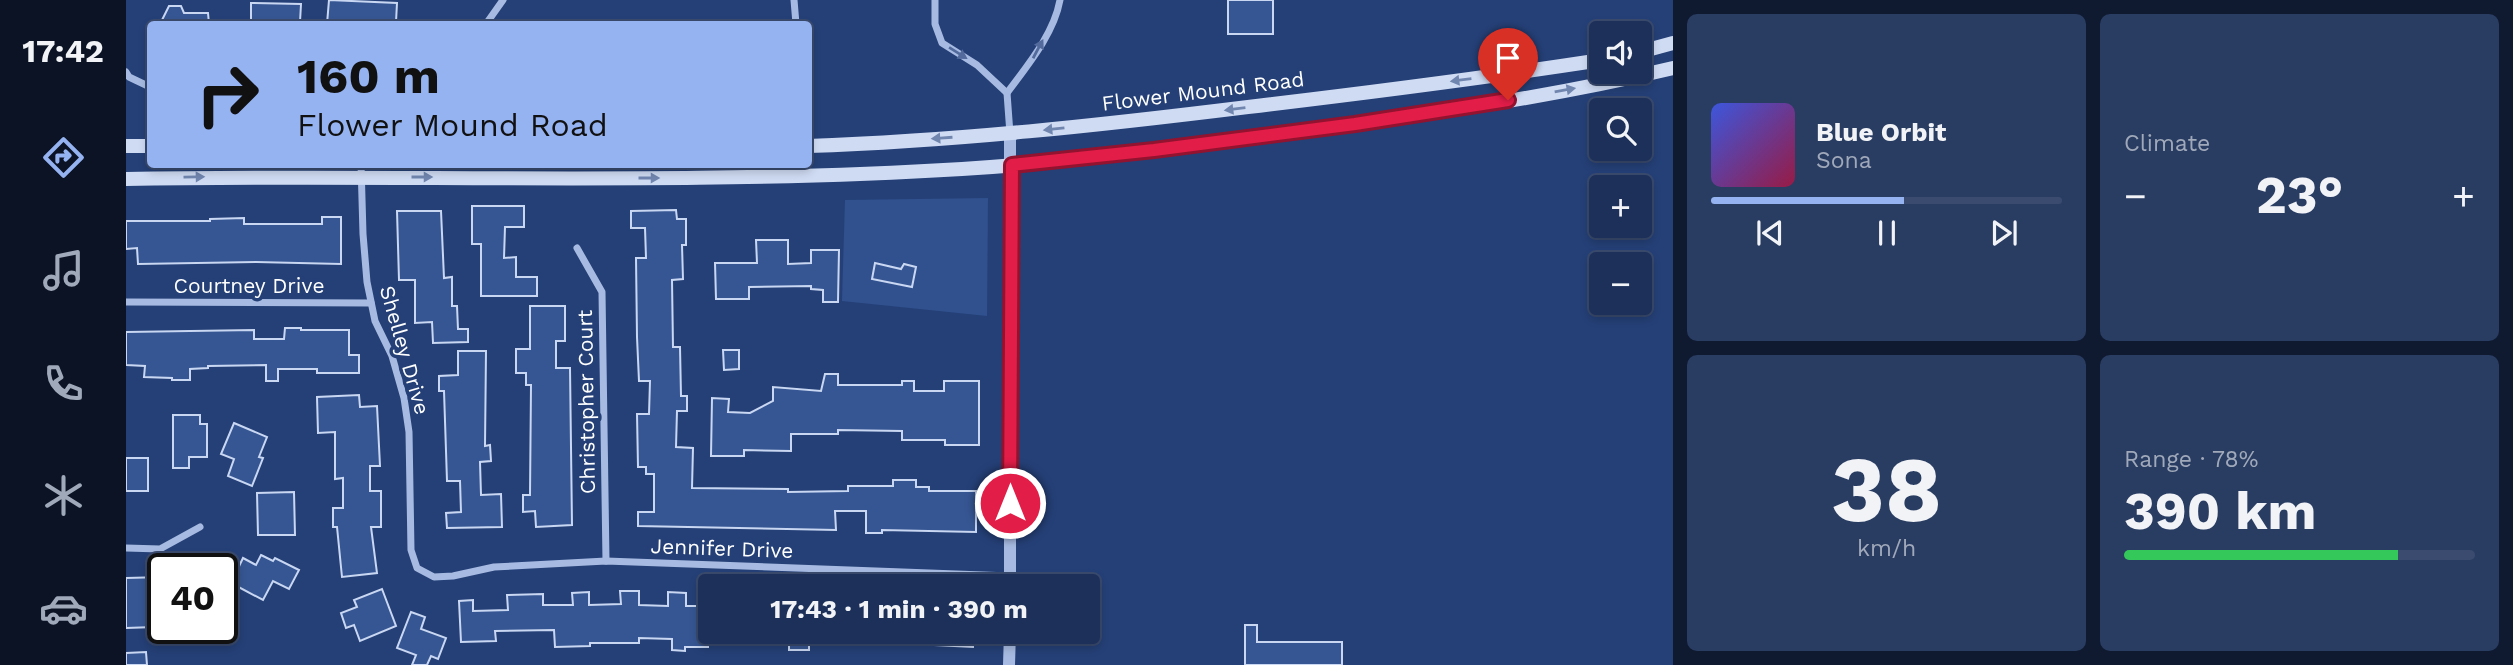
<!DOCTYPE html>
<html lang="en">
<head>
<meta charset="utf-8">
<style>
	:root { --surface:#1c3059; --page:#293c62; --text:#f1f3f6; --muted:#a0a9ba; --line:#3a4b6f; --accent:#95b2f1 }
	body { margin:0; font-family:"Work Sans",sans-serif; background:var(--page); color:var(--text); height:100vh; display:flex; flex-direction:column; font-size:26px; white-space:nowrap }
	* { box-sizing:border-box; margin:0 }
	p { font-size:23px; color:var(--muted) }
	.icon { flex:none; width:38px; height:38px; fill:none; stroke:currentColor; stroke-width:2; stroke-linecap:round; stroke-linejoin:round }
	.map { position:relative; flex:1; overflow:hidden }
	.details { display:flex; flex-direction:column; gap:14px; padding:14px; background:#0f1a31; width:840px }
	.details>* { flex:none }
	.guide { position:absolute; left:21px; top:21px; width:665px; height:147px; border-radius:7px; box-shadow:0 4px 10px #0003,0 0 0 2px var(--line); background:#95b2f1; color:#111; overflow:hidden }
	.buttons { position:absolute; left:1463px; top:21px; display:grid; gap:14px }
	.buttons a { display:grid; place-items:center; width:63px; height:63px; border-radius:7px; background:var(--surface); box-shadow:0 4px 10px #0003,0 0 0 2px var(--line); font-size:35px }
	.speed { position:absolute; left:21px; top:553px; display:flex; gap:14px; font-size:35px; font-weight:700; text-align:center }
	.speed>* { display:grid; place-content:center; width:91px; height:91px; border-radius:50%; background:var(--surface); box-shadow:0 4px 10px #0003,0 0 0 2px var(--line); line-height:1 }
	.speed .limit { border:4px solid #111; border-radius:10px; background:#fff; color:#111 }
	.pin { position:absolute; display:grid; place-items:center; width:60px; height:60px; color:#fff; margin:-72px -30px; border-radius:50% 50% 50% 0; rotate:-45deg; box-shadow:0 0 7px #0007 }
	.pin .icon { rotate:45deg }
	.me { position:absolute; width:77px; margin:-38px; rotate:0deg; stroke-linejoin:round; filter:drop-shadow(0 0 5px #0008) }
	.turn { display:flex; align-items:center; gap:24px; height:147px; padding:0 35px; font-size:32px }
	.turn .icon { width:91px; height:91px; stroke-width:2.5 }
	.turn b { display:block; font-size:49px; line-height:60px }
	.big { font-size:52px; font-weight:700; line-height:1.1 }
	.details .card { flex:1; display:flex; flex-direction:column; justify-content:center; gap:10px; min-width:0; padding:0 24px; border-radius:10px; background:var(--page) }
	.details .dial { align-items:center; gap:0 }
	.dial b { font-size:91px; line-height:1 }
	.song { display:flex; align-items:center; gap:21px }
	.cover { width:84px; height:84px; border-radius:10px; background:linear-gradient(135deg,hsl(230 70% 55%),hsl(340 70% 35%)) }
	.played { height:7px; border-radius:4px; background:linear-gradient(90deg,var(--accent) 55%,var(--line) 55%) }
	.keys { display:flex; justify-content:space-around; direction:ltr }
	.heat { display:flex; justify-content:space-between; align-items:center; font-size:38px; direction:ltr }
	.charge { height:10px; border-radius:5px; background:linear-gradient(90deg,#34c759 78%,var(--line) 0) }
	.details .tiles { flex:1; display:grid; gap:14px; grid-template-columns:repeat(2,1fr) }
	.trip { position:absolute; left:572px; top:574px; width:402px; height:70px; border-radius:7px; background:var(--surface); box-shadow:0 4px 10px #0003,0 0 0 2px var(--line); font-weight:700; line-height:70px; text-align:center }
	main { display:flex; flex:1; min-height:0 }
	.menu { display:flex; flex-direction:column; width:126px; justify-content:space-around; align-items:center; background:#0b1324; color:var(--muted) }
	.menu .icon { width:49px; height:49px }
	.menu .selected { color:var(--accent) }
	.menu b { font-size:32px; color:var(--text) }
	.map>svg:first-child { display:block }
</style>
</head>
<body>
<main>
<nav class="menu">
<b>17:42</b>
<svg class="icon selected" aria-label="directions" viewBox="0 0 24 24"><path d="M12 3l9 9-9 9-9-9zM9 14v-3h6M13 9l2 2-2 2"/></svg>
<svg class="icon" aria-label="music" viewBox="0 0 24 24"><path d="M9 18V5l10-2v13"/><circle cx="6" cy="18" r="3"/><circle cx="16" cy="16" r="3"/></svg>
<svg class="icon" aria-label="phone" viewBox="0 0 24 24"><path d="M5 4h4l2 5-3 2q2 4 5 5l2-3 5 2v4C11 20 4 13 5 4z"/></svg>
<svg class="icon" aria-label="climate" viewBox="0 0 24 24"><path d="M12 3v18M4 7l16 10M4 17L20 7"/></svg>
<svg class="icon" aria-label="car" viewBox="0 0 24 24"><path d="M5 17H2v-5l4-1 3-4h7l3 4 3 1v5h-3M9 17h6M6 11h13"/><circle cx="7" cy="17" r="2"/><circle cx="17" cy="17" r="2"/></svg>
</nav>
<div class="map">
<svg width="1547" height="665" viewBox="0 0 1547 665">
	<rect width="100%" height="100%" fill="#254077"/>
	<path fill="#30508e" d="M 862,198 L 861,316 L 716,301 L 719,200 Z"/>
	<g fill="#365693" stroke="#c9d7f2" stroke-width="2">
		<path d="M 203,0 L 271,3 L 270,22 L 243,20 L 242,24 L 201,24 Z"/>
		<rect x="1102" y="0" width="45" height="34"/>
		<path d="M 125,3 L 175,4 L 174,22 L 147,21 L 147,24 L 125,24 Z"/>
		<path d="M 43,6 L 55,6 L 58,13 L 82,13 L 83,24 L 34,24 Z"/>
		<path d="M 346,206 L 398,206 L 398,227 L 379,227 L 378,258 L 390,257 L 390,277 L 411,277 L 411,296 L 355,296 L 355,244 L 346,244 Z"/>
		<path d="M 550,210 L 551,219 L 560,219 L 560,245 L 556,245 L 557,279 L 546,280 L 547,347 L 554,347 L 555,396 L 561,396 L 561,411 L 551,411 L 550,447 L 567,448 L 566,488 L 662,489 L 662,492 L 722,491 L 722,486 L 767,486 L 767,480 L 790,480 L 790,487 L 803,487 L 803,491 L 850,491 L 850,532 L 756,530 L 756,533 L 740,533 L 740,511 L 709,511 L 710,530 L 512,526 L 512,512 L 528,512 L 528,474 L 520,474 L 520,467 L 512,467 L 511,414 L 523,414 L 524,381 L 513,381 L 511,337 L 510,258 L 520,258 L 519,228 L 505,228 L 505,211 Z"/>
		<path d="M 271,211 L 315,211 L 318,278 L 326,277 L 326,306 L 331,306 L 332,329 L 342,329 L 342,342 L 307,343 L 306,322 L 289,323 L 289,280 L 273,280 Z"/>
		<path d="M 196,217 L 215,217 L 215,264 L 130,262 L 12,264 L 11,248 L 0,249 L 0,221 L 84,221 L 84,219 L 118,218 L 118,224 L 196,224 Z"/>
		<path d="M 630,240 L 662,240 L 662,264 L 685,263 L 685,250 L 713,250 L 712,302 L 697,302 L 697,290 L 685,289 L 685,286 L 623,287 L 623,299 L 590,299 L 589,263 L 631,263 Z"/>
		<path d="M 749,263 L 775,269 L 778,264 L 790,267 L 786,287 L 746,279 Z"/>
		<path d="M 404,306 L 439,306 L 439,341 L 430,341 L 430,368 L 444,368 L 446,525 L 410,527 L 409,511 L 397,512 L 397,495 L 404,495 L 405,385 L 400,385 L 400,373 L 390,373 L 390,349 L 404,349 Z"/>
		<path d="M 159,328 L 175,328 L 175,330 L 223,330 L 223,355 L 233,355 L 233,373 L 191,373 L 191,369 L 152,369 L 152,381 L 140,381 L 140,365 L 82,366 L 82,368 L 64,369 L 64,380 L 46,380 L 46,378 L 18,377 L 19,366 L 0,365 L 0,332 L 128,330 L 128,339 L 158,339 Z"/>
		<path d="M 597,350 L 613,350 L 613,369 L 598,370 Z"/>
		<path d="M 332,351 L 360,351 L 359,446 L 364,445 L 365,461 L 354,462 L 355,495 L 375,494 L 376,527 L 321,528 L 320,513 L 335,512 L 334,481 L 321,481 L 318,391 L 313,391 L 313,376 L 332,375 Z"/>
		<path d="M 699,374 L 712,374 L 712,385 L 776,385 L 776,381 L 788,381 L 788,391 L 818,391 L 818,381 L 853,381 L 853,445 L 819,445 L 819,440 L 776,440 L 776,431 L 712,430 L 712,434 L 665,434 L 665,451 L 618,450 L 618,456 L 585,456 L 586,398 L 603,399 L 602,412 L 624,413 L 647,401 L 647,387 L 695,391 Z"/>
		<path d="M 233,395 L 234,407 L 251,406 L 254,466 L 244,466 L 244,491 L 255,491 L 255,527 L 245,527 L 251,573 L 216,577 L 211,527 L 207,527 L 207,508 L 217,508 L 217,478 L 209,479 L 209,432 L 192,433 L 191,397 Z"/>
		<path d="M 47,415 L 74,415 L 74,424 L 81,424 L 81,457 L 63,457 L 63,468 L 47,468 Z"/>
		<path d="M 108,423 L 141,437 L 133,457 L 137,458 L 126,486 L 102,476 L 108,459 L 95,454 Z"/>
		<rect x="0" y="458" width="22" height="33"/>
		<path d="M 168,492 L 169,535 L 132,535 L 131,493 Z"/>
		<path d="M 135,555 L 147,561 L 149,558 L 173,570 L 163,589 L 147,581 L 137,600 L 105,583 L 117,558 L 130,565 Z"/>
		<path d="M 37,577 L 37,616 L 27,617 L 28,627 L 0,628 L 0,578 Z"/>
		<path d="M 256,589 L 270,626 L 234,641 L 228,625 L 220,628 L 215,613 L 231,607 L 228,600 Z"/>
		<path d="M 494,591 L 513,591 L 513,605 L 542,606 L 542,592 L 560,593 L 560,606 L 584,606 L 584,642 L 582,642 L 582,647 L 559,647 L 559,651 L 546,650 L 546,639 L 513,638 L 513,643 L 464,643 L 464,646 L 429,647 L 428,630 L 369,631 L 370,641 L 335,642 L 333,601 L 347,600 L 347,611 L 382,610 L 381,595 L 417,594 L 417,605 L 447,605 L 446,593 L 463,592 L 463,605 L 495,604 Z"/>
		<path d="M 285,612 L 299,617 L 295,629 L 320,638 L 312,659 L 305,656 L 301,665 L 286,665 L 290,655 L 271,648 Z"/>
		<path d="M 1119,625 L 1131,625 L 1131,642 L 1216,642 L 1216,665 L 1119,665 Z"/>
		<rect x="663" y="632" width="20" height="18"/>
		<path d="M 712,632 L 848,632 L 847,647 L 748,642 L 748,644 L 712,643 Z"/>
		<path d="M 20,652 L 21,665 L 0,665 L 0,653 Z"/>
	</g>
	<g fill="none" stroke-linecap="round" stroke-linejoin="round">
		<g stroke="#a7bbe2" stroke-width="7">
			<path d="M 668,0 L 670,24"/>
			<path d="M 809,0 L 809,24 L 816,43 L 851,65 L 881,93"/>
			<path d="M 360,24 L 377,0"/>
			<path d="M 0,72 L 3,77 L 24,87"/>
			<path d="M 884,134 L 881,93 C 901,66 928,34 934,0"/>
			<path d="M 235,164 L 237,234 L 241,282 L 249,321 L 266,356 L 278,398 L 283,432 L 285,550 L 291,568 L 308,577 L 327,576 L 368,567 L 480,561 L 884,576"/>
			<path d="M 451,248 L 476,292 L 480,561"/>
			<path d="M 0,302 L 245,303"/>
			<path d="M 0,548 L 34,549 L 74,527"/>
		</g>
		<g stroke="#a7bbe2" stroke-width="12">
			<path d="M 884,586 L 884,134"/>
			<path d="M 883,665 L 884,632"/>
		</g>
		<g stroke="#cfdbf3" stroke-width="14">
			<path d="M 1514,52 L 1547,43"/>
			<path d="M 0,146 L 24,146"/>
			<path d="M 682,146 C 830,141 976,125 1122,107 C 1240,93 1358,78 1475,60"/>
			<path d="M 0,179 C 279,174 558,186 836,169 C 937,163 1038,149 1139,136 C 1275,118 1413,100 1547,68"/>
		</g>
	</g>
	<defs><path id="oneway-solid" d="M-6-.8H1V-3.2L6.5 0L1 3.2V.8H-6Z" transform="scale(1.75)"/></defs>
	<g fill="#526b9c">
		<use href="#oneway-solid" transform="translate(912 49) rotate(-62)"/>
		<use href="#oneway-solid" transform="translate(832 53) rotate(32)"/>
	</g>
	<g fill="#7186af">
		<use href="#oneway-solid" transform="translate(1335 80) rotate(173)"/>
		<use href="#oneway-solid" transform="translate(1439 90) rotate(-10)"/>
		<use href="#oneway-solid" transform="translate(1109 109) rotate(173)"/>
		<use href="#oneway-solid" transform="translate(928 129) rotate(174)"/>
		<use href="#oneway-solid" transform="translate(816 138) rotate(176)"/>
		<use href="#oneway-solid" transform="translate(68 177) rotate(-1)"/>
		<use href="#oneway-solid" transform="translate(296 177)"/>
		<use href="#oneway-solid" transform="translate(523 178)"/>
	</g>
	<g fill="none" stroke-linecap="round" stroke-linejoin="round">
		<defs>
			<path id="route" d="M 884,503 L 886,165 L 1028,150 L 1229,124 L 1382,100"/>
		</defs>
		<use href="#route" stroke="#92132f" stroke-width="18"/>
		<use href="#route" stroke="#e11d48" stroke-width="12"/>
	</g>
	<g text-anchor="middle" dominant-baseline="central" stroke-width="7" stroke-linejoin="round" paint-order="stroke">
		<g font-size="21" fill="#fff" stroke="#254077">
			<text transform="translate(1077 91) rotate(-7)">Flower Mound Road</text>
			<text x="123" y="285">Courtney Drive</text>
			<text transform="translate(279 350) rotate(74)">Shelley Drive</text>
			<text transform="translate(460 402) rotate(-91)">Christopher Court</text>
			<text transform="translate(596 548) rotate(2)">Jennifer Drive</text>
		</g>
	</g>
</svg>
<div class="buttons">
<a><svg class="icon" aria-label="sound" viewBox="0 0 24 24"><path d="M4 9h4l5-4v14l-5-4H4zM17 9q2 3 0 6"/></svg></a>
<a><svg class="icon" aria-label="search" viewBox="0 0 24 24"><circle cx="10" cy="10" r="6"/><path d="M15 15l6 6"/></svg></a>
<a>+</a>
<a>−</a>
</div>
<div class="speed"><div class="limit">40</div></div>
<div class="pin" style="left:1382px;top:100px;background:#d93025"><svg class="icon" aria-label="arrive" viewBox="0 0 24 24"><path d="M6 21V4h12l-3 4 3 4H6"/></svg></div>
<svg class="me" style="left:884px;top:503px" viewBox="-20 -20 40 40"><circle r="17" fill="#e11d48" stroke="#fff" stroke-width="3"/><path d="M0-11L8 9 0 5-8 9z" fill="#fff"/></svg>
<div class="trip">17:43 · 1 min · 390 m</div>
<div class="guide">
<div class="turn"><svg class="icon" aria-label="right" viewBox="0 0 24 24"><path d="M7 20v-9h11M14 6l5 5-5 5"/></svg><div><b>160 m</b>Flower Mound Road</div></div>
</div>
</div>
<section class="details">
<div class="tiles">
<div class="card">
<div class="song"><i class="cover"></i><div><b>Blue Orbit</b><p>Sona</p></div></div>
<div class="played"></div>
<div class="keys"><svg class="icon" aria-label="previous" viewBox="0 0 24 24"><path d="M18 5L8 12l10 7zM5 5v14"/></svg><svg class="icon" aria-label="pause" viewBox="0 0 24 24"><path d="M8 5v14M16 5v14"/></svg><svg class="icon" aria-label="next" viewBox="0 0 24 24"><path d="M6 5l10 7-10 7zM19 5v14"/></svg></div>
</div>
<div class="card"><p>Climate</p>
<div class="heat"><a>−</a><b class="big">23°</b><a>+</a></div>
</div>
<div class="card dial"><b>38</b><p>km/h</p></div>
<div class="card"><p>Range · 78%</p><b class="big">390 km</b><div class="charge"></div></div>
</div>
</section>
</main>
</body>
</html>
